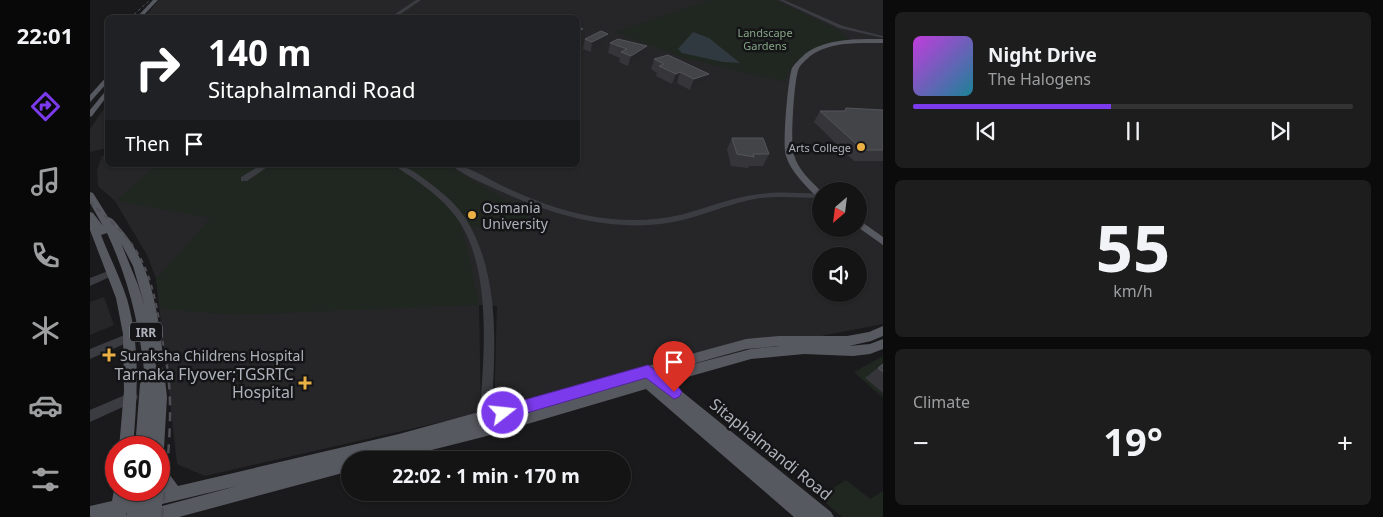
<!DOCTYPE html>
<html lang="en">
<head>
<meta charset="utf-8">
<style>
	:root { --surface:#141415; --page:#1d1d1e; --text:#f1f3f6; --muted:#9d9ea0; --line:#333334; --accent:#7c3aed }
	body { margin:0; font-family:"Noto Sans",sans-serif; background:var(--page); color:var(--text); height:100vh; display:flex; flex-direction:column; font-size:19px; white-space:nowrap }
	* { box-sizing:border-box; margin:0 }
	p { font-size:16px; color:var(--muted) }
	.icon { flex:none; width:28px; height:28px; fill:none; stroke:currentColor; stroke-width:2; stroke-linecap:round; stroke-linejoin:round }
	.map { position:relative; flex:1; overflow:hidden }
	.sheet { display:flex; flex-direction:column; gap:12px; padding:12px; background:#0b0b0c; width:500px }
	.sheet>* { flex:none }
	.banner { position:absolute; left:15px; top:15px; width:475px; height:152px; border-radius:8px; box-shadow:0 1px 4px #0004,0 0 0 1px var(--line); background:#202124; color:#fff; overflow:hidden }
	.needle { width:32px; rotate:208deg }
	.controls { position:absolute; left:722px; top:182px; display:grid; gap:10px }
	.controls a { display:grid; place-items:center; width:55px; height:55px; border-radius:50%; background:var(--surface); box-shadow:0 1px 4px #0004,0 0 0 1px var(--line); font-size:25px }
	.speed { position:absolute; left:15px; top:436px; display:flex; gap:10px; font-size:25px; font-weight:700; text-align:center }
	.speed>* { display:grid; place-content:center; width:65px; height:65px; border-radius:50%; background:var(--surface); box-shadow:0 1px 4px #0004,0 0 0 1px var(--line); line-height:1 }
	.speed .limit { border:8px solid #d22; background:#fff; color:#111 }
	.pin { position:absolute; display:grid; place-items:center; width:42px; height:42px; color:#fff; margin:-51px -21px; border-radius:50% 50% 50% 0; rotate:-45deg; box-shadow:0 0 5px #0007 }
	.pin .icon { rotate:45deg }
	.me { position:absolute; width:55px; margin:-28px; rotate:74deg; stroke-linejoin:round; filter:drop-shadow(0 0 4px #0008) }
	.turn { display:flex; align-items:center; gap:18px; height:105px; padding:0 20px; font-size:22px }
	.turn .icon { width:65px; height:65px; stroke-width:2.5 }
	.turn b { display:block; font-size:35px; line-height:42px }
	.then { display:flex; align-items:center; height:48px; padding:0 20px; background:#0003; gap:10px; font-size:19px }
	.big { font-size:38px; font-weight:700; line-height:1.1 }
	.sheet .tile { flex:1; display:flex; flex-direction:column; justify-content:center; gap:8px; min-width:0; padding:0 18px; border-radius:8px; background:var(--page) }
	.sheet .dial { align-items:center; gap:0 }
	.dial b { font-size:65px; line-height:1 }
	.song { display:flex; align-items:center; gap:15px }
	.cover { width:60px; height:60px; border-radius:8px; background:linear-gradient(135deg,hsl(290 70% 55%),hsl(190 70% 35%)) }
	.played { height:5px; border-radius:2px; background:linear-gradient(90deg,var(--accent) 45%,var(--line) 45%) }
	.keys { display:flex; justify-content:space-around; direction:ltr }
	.heat { display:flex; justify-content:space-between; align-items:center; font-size:28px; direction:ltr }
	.trip { position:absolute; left:251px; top:451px; width:290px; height:50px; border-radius:25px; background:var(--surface); box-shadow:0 1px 4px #0004,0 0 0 1px var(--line); font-weight:700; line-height:50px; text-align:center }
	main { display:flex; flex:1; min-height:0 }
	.dock { display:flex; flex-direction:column; width:90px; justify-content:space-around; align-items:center; background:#080808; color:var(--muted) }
	.dock .icon { width:35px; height:35px }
	.dock .active { color:var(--accent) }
	.dock b { font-size:22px; color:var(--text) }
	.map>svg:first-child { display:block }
</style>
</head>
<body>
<main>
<nav class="dock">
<b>22:01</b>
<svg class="icon active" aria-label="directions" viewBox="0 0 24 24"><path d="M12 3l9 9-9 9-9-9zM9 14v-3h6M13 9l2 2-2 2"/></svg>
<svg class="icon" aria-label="music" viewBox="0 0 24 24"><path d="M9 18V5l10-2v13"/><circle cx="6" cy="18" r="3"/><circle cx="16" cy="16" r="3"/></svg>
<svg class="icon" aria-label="phone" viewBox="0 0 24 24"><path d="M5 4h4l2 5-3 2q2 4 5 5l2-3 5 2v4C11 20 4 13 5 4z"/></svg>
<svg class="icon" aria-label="climate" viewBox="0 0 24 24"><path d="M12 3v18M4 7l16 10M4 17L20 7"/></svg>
<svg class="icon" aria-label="car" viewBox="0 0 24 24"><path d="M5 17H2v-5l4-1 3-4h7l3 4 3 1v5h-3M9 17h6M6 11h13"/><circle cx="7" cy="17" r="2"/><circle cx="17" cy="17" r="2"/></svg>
<svg class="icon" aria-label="filters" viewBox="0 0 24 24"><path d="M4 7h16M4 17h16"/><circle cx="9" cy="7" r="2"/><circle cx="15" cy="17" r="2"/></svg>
</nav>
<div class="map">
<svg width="793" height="517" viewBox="0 0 793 517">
	<rect width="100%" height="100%" fill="#1a1a1c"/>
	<g fill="#262629" fill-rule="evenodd">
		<path d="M 69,0 L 793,0 L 793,324 L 520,377 L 404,411 L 407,306 L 389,305 L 391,413 L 115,476 L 87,464 L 66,279 L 58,257 L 25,201 L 8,186 L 7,170 L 12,156 L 17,155 L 18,165 L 488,165 L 488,18 L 54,17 ZM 731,191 L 769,191 L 769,229 L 731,229 ZM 731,256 L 769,256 L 769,294 L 731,294 Z"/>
		<path d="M 17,104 L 17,148 L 0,152 L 0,129 Z"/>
		<path d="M 14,297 L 24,325 L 0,335 L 0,302 Z"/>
	</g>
	<g fill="#202721">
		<path d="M 620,0 L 685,0 L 749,30 L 761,41 C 732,45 704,51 695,82 L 594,58 L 525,32 Z"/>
		<path d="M 67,165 L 357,165 L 416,200 L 440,208 L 433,233 L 370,225 L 377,247 L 389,305 L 145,315 L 71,309 L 66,279 L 121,218 L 25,201 Z"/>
		<path d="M 793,356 L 793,398 L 764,372 Z"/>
		<path d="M 756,480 L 780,499 L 793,491 L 793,517 L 752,517 L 729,497 Z"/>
	</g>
	<path fill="#303940" d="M 603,32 L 619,38 L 650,63 L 633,62 L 592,53 L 588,49 Z"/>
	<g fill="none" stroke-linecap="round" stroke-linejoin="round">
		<g fill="#3b3c41" fill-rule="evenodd">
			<path d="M 326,0 L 331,0 L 305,18 L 299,18 Z"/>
			<path d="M 689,0 L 694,0 L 753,26 L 793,36 L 793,38 L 749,28 Z"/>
			<path d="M 171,165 L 180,165 L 157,181 L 151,181 L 151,177 Z"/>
			<path d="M 304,165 C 318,165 330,176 341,184 C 354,194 367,205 376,219 C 412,278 405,354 401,420 L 399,424 L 395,426 L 391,424 L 389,420 C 394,359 404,263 363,213 C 352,199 337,188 323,178 C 317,174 310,170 304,165 Z"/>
			<path d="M 361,165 C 379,165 401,181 417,188 C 450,203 485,216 522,219 C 544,221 568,220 590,215 C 617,208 643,197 670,194 C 690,191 711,193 731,194 L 731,198 C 711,198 690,196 670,198 C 639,203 609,218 578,223 C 526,231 474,218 426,198 C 409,190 375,177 361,165 Z"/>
			<path d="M 21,270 L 24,271 L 26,273 L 24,275 L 0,286 L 0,278 Z"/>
			<path d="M 37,334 L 41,335 L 42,338 L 41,341 L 0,359 L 0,349 Z"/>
			<path d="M 42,392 L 46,393 L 48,397 L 46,401 L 0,422 L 0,410 Z"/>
		</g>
		<g fill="#575960" fill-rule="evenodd">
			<path d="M 63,0 L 68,0 L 51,18 L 46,18 Z"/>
			<path d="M 793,39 L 793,43 C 769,43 739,41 719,57 C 716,60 711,64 709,68 C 704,77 700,146 704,155 C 708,170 721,181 731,191 L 731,199 L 728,198 C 716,186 701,172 696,156 C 692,145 698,79 702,68 C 705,63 711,58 715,54 C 736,38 768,39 793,39 Z"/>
			<path d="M 18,75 L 18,82 L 2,100 L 0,101 L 0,95 Z"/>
			<path d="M 18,88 L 18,95 L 2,116 L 0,117 L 0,110 Z"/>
			<path d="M 0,192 L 3,193 L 18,217 C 24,218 27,225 31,229 C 61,264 68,312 73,356 L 71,360 L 65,361 L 66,366 L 72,367 L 74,371 L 77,397 L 74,448 L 72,453 L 69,454 L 69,448 L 45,448 L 50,384 L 52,380 L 55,379 C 50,327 39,280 17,233 L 11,235 C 19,256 30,277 37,299 C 51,347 47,398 43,448 L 29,448 L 34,391 L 33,334 L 26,298 L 0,230 L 0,212 L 3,213 L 13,226 L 0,203 ZM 31,243 L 43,266 L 55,307 L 48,285 Z"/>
			<path d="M 769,220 L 793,237 L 793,245 L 769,228 Z"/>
			<path d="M 793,326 L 793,336 L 781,341 L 759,346 L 780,344 L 793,339 L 793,349 L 780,354 L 763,356 L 714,354 L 661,359 L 580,382 L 741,512 L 744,517 L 704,517 L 556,389 L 393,437 L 302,460 L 267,460 L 268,458 L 264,459 L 265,460 L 260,460 L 260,471 L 89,517 L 52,517 L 57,508 L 36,513 L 36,517 L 0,517 L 0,506 L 22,501 L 24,490 L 26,485 L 26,490 L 38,490 L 38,498 L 57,493 L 58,490 L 69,490 L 69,465 L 74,467 L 88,486 L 309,434 L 656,339 L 689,336 L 757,336 L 779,332 ZM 690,346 L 661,349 L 592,367 L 656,349 ZM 147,486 L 72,506 L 72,504 Z"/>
		</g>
		<g stroke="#4e5056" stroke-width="1" stroke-dasharray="3 2.5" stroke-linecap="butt">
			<path d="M 40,18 L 60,0"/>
			<path d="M 0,102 L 18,79"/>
		</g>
		<path stroke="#4e5056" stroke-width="2" stroke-dasharray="5 4.5" stroke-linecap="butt" d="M 0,202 C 14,216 32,230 43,246 C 66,278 69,324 76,361"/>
		<path stroke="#4e5056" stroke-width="2.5" stroke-dasharray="9 7" stroke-linecap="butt" d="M 72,517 C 77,465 85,411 76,360"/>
		<g stroke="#575960" stroke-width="14">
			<path d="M 43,517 L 47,490"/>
			<path d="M 51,517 L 54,490"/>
		</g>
	</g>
	<g fill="#36363a">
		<path d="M 518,34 L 516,43 L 501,52 L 493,49 L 495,39 Z"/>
		<path d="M 520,43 L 555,56 L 538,66 L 529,62 L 530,58 L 518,53 Z"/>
		<path d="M 564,59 L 619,74 L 615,84 L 600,90 L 587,83 L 582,84 L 566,76 L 567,73 L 561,69 Z"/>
		<path d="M 793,110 L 793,161 L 764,161 L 724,122 L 730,111 Z"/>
		<path d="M 642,138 L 679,154 L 673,166 L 659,166 L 658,168 L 641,166 L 637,149 Z"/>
		<path d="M 793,364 L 793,393 L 775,378 Z"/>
	</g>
	<g fill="#252528">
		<path d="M 493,29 L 492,34 L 488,36 L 488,31 Z"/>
		<path d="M 518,34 L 516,43 L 501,52 L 502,42 Z"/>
		<path d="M 557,46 L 555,56 L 538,66 L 541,56 Z"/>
		<path d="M 590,72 L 587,83 L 582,84 L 586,74 Z"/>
		<path d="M 619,74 L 615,84 L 600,90 L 604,79 Z"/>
	</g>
	<g fill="#434448" stroke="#53555a">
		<path d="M 488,27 L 493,29 L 488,31 Z"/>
		<path d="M 511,31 L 518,34 L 502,42 L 495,39 Z"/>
		<path d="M 528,39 L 557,46 L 541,56 L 531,52 L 537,49 L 520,43 Z"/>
		<path d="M 578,55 L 619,74 L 604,79 L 590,72 L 586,74 L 569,66 L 574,64 L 564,59 Z"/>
		<path d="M 756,108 L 793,110 L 793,150 L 773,150 L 730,111 L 755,111 Z"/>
		<path d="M 642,138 L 673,138 L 679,154 L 663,154 L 664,157 L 647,154 Z"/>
		<path d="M 793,364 L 793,372 L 788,368 Z"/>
	</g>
	<path fill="#7c3aed" stroke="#51269a" d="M 558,365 L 589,388 L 592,392 L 589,397 L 584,399 L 556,378 L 413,420 L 408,418 L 406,413 L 408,408 L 413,406 Z"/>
	<g fill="#ebb043" stroke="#151517" stroke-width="2">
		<circle cx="771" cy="147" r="5"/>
		<circle cx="382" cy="215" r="5"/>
		<path d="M16.5 347.5h5v5h5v5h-5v5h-5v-5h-5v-5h5z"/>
		<path d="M212.5 375.5h5v5h5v5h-5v5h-5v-5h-5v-5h5z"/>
	</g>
	<g text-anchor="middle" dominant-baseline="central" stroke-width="5" stroke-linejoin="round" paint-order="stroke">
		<g font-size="11" fill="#85a587" stroke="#151517">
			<text x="675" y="32">Landscape<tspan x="675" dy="13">Gardens</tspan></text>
		</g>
		<g font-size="11" fill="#adb2bb" stroke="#151517" text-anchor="end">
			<text x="761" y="147">Arts College</text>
		</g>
		<rect fill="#151517" stroke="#7f838a" stroke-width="1" x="40" y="322.5" width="32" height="19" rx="4"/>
		<g font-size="12" font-weight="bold" fill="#adb2bb">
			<text x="56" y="332">IRR</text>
		</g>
		<g font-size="14" fill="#adb2bb" stroke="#151517" text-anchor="start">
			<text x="392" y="207">Osmania<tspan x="392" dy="16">University</tspan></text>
			<text x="30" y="355">Suraksha Childrens Hospital</text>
		</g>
		<g font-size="16" fill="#adb2bb" stroke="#151517" text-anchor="end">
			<text x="204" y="374">Tarnaka Flyover;TGSRTC<tspan x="204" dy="18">Hospital</tspan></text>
		</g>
		<g font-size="16" fill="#adb2bb" stroke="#151517">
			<text transform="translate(681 449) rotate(39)">Sitaphalmandi Road</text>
		</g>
	</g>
</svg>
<div class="controls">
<a><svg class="needle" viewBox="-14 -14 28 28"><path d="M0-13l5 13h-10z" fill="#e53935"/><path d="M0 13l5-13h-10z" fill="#9d9ea0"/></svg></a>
<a><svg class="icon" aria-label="sound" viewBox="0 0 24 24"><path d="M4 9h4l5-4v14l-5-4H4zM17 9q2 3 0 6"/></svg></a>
</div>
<div class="speed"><div class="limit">60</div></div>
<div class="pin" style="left:584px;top:392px;background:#d93025"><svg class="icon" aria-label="arrive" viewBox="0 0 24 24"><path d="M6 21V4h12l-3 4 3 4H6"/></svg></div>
<svg class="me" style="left:413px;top:413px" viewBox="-20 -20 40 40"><circle r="17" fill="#7c3aed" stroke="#fff" stroke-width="3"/><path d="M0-11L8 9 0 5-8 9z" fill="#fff"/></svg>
<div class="trip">22:02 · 1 min · 170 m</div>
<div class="banner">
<div class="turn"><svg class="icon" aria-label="right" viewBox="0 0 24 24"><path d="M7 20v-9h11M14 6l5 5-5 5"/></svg><div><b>140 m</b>Sitaphalmandi Road</div></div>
<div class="then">Then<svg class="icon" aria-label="arrive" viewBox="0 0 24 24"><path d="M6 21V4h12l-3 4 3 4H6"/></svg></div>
</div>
</div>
<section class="sheet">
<div class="tile">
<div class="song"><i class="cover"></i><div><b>Night Drive</b><p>The Halogens</p></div></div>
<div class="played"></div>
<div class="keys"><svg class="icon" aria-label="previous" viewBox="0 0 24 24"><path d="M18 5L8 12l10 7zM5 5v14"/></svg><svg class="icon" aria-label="pause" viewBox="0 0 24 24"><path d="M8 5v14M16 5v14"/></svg><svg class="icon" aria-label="next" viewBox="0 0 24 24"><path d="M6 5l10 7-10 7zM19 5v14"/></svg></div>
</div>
<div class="tile dial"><b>55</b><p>km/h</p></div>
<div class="tile"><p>Climate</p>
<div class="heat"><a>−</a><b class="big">19°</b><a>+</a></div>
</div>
</section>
</main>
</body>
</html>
